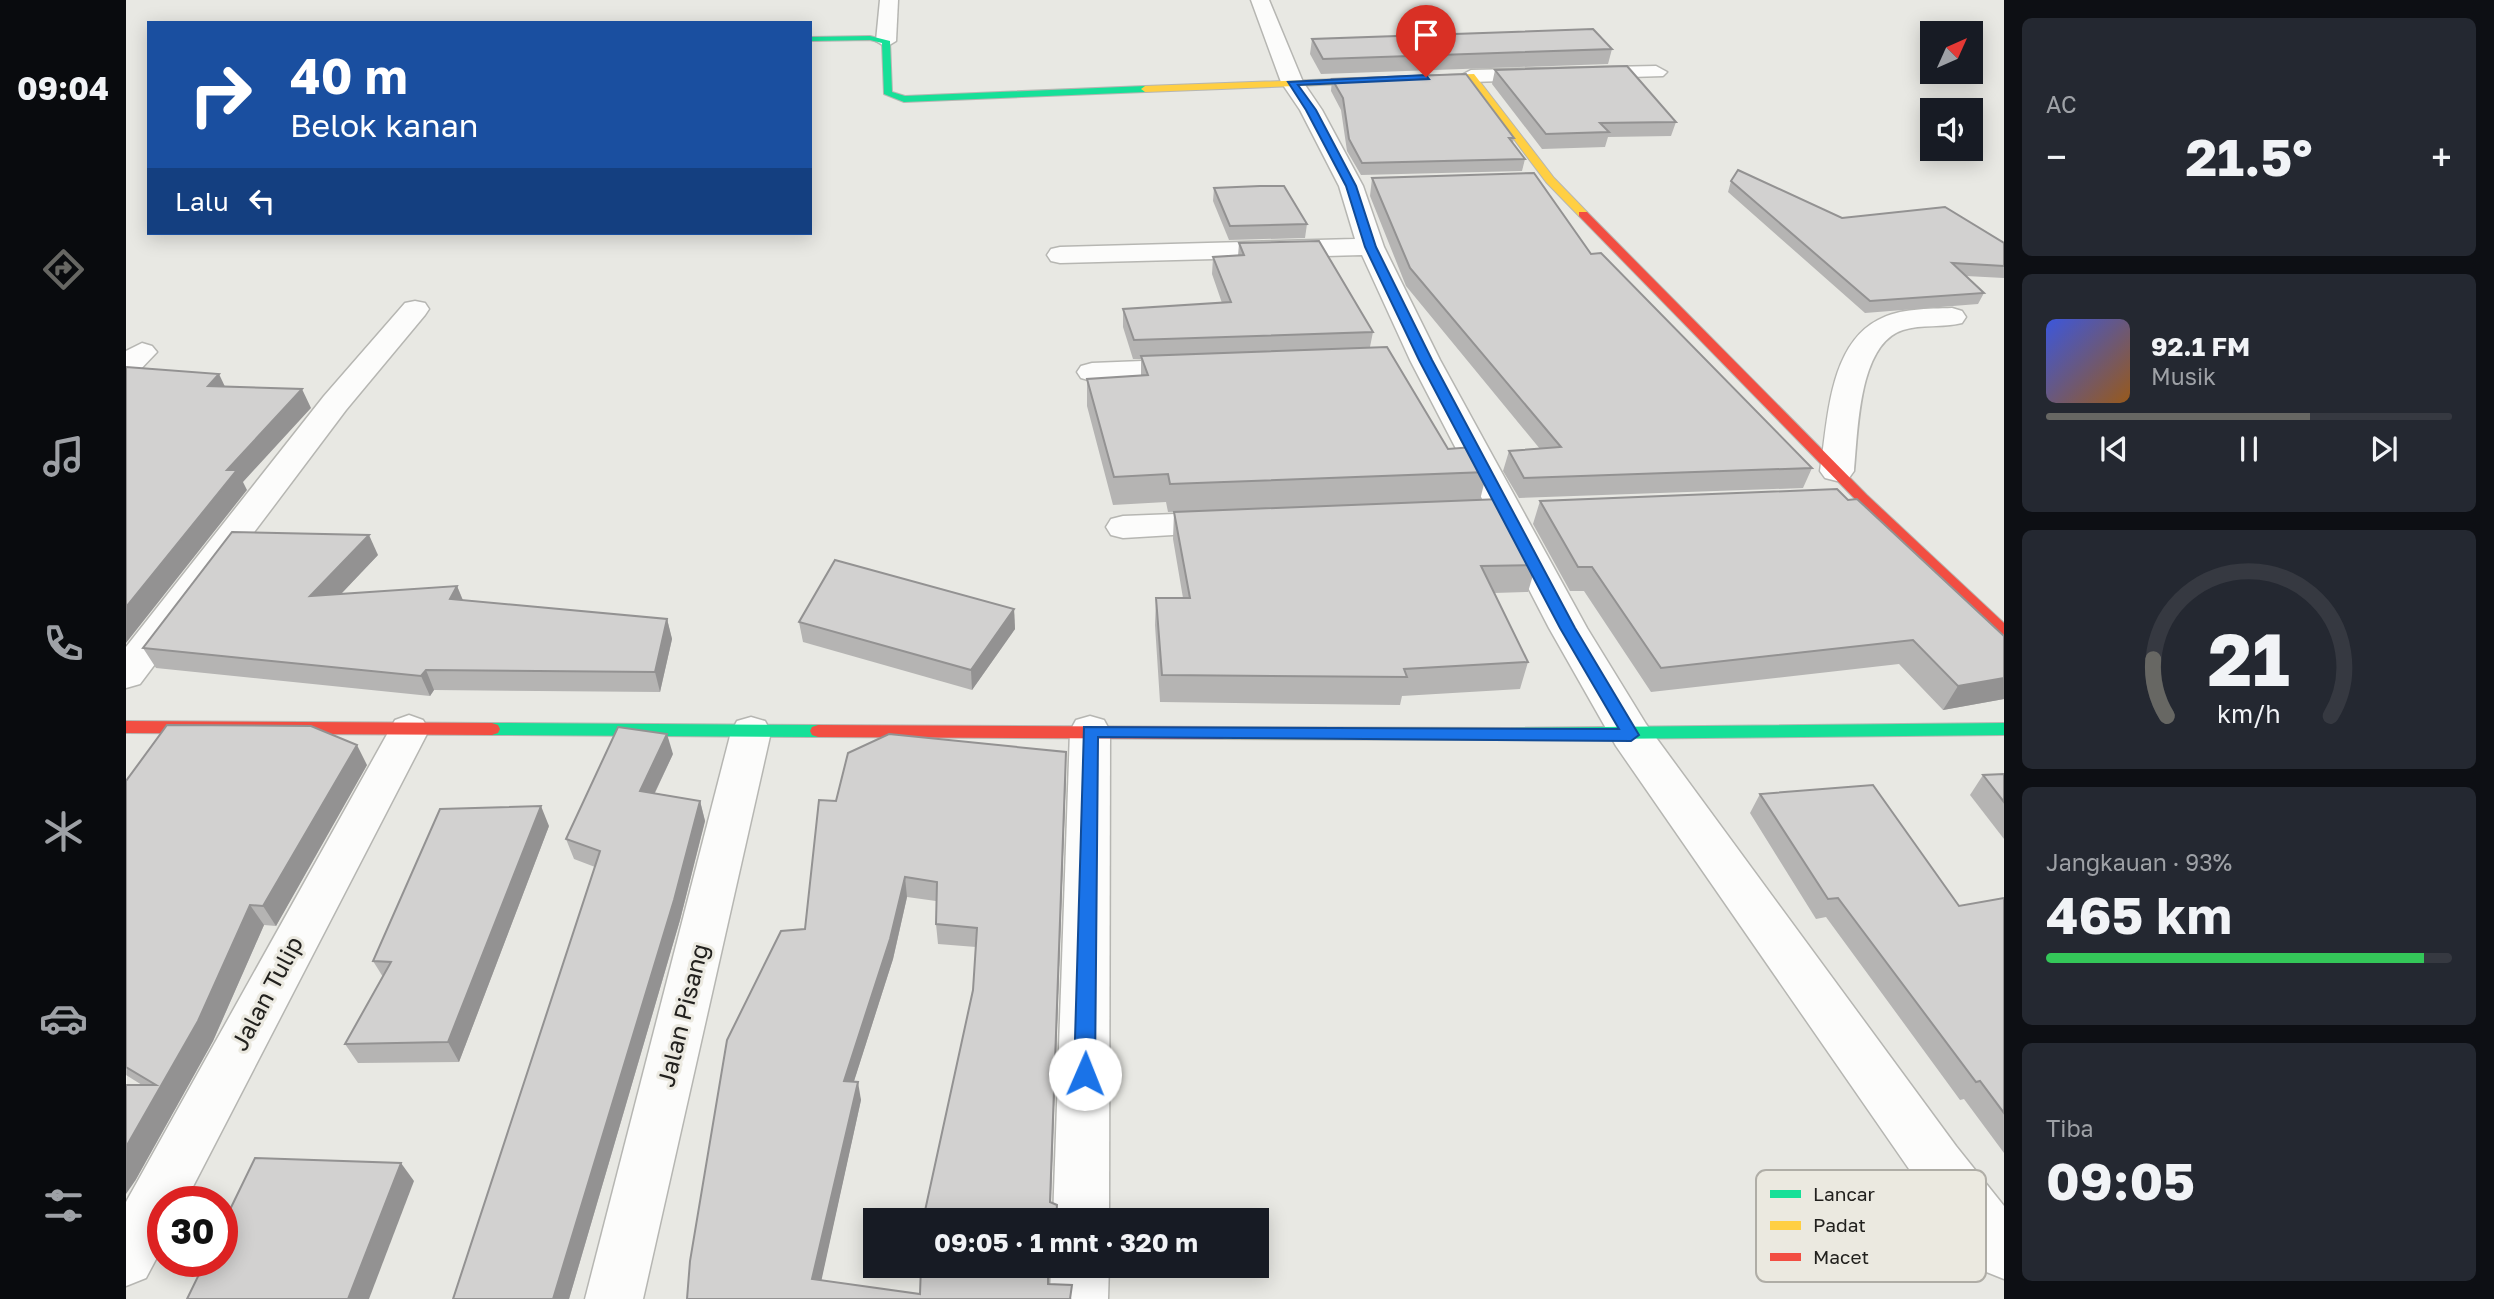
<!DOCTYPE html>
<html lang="id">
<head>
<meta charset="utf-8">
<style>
	:root { --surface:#171b24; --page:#242831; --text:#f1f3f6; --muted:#9ea1a6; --line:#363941; --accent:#676763 }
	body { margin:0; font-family:"Golos Text",sans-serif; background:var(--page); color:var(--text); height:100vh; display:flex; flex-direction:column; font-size:26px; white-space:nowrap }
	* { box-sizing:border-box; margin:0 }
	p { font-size:23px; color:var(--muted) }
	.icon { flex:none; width:38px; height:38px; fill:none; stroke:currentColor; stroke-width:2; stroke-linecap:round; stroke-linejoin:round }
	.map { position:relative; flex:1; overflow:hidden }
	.sheet { display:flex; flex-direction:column; gap:18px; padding:18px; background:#0d0f14; width:490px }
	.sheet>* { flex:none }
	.guide { position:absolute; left:21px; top:21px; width:665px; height:214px; border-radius:0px; box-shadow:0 4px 18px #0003; background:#1a4fa0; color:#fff; overflow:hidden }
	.needle { width:46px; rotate:45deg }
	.tools { position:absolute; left:1794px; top:21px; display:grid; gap:14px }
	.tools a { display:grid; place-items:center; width:63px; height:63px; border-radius:0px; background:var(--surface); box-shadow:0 4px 18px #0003; font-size:35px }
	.speed { position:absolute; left:21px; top:1186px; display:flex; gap:14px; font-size:35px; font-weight:700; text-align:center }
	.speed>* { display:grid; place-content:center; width:91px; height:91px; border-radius:50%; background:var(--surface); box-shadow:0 4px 18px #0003; line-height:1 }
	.speed .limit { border:10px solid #d22; background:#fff; color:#111 }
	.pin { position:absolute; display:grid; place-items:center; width:60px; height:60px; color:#fff; margin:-72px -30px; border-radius:50% 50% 50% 0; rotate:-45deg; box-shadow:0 0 7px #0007 }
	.pin .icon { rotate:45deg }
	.me { position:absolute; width:77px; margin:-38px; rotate:1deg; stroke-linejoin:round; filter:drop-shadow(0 0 5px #0008) }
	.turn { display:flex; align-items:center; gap:24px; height:147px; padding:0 28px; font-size:32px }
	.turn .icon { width:91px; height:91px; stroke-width:2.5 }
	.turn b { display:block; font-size:49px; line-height:60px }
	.then { display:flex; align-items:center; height:66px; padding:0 28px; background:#0003; gap:14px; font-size:26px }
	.big { font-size:52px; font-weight:700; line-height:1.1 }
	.sheet .widget { flex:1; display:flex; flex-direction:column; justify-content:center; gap:10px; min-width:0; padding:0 24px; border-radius:10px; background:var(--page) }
	.sheet .dial { align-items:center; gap:0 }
	.dial svg { height:182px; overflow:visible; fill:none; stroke:var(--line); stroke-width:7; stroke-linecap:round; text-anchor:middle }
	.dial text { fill:var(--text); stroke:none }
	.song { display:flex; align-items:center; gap:21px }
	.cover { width:84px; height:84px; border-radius:10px; background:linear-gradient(135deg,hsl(230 70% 55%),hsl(30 70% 35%)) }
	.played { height:7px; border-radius:4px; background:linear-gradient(90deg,var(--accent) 65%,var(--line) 65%) }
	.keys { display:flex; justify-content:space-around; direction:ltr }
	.heat { display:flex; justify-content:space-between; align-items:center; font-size:38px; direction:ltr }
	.charge { height:10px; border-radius:5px; background:linear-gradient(90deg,#34c759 93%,var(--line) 0) }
	.trip { position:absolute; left:737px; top:1208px; width:406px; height:70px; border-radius:0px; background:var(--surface); box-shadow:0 4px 18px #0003; font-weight:700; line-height:70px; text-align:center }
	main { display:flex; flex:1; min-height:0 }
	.dock { display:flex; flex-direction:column; width:126px; justify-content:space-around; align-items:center; background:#090b0e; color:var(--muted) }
	.dock .icon { width:49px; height:49px }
	.dock .selected { color:var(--accent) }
	.dock b { font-size:32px; color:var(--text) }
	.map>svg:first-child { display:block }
</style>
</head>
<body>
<main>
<nav class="dock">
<b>09:04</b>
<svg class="icon selected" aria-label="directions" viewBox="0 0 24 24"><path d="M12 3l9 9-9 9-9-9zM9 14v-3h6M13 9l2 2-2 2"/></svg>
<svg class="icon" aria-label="music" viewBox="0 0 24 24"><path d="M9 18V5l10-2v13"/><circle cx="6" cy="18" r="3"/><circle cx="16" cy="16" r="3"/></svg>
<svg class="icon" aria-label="phone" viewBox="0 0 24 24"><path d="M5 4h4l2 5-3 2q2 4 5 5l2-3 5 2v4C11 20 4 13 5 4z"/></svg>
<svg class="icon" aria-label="climate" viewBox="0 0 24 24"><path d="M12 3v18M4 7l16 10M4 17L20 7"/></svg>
<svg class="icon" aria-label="car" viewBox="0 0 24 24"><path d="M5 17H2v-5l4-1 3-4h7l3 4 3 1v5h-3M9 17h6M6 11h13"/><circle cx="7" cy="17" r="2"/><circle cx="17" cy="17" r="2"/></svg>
<svg class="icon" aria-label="filters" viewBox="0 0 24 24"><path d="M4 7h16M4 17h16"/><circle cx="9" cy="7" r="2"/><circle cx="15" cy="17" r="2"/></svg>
</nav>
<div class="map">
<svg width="1878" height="1299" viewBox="0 0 1878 1299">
	<rect width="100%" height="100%" fill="#e8e8e3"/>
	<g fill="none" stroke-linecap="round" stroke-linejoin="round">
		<defs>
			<g id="street">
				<path d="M 754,0 L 772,0 L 770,41 L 760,47 L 750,41 Z"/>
				<path d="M 1125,0 L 1143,0 L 1177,82 L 1196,110 L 1237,186 L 1258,247 L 1314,360 L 1461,628 L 1520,724 L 1830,1146 L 1878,1206 L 1878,1279 L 1858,1271 L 1792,1182 L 1490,746 L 1423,628 L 1284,360 L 1236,255 L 934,263 L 925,261 L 921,255 L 925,249 L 934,247 L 1229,239 L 1213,186 L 1174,110 L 1155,82 Z"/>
				<path d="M 1530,66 L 1541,72 L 1537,76 L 1345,82 L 1334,76 L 1345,70 Z"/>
				<path d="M 289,301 L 299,303 L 303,309 L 299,315 L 220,410 L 14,684 L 0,688 L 0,647 L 198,396 L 279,303 Z"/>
				<path d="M 1826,308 L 1836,311 L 1840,317 L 1836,323 C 1817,328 1796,324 1777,330 C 1732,344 1732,432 1728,471 L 1723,478 L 1711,481 L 1699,478 L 1694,471 C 1702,423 1702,346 1752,320 C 1774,308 1802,309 1826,308 Z"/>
				<path d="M 16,343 L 26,346 L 31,352 L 11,373 L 0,376 L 0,351 Z"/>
				<path d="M 1067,359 L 1078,362 L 1082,368 L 1078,374 L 966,381 L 955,378 L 951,372 L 955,366 L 966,363 Z"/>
				<path d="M 1101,512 L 1113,515 L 1118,523 L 1113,531 L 997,538 L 985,535 L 980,527 L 985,519 L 997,516 Z"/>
				<path d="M 283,715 L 297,720 L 303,730 L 59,1202 L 37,1202 L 37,1246 L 20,1278 L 0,1286 L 0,1202 L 269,720 Z"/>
				<path d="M 964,716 L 978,720 L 984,731 L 983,1220 L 927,1220 L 944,731 L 950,720 Z"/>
				<path d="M 625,717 L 639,721 L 645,732 L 517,1299 L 459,1299 L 605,732 L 611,721 Z"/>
				<path d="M 925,1265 L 983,1265 L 982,1299 L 924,1299 Z"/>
			</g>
			<g id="fast">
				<path d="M 744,36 L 764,41 L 766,92 L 779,96 L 1019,86 L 1023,89 L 1019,92 L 778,102 L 758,94 L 756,43 L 744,40 L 684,41 L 684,37 Z"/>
				<path d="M 366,723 L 692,725 L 698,727 L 700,731 L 698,735 L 692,737 L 366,735 L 360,733 L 358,729 L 360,725 Z"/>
				<path d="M 1878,723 L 1878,735 L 1383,740 L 1377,738 L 1375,734 L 1377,730 L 1383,728 Z"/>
			</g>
			<g id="slow">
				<path d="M 1348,74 L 1428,178 L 1461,212 L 1461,216 L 1453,216 L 1420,182 L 1343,79 L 1019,92 L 1015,89 L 1019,86 Z"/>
				<path d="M 1096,727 L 1383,728 L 1389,730 L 1391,734 L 1389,738 L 1383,740 L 1096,739 L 1090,737 L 1088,733 L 1090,729 Z"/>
			</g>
			<g id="jam">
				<path d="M 1453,212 L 1461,212 L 1741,495 L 1878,623 L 1878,637 L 1873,636 L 1731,501 L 1453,216 Z"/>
				<path d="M 0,721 L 366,723 L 372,725 L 374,729 L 372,733 L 366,735 L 0,733 Z"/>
				<path d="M 692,725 L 1096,727 L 1102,729 L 1104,733 L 1102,737 L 1096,739 L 692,737 L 686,735 L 684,731 L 686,727 Z"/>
			</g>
		</defs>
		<use href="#street" stroke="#b6b6b2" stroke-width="3"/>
		<use href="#fast" stroke="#b6b6b2" stroke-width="2"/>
		<use href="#slow" stroke="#b6b6b2" stroke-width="2"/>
		<use href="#jam" stroke="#b6b6b2" stroke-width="2"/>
		<use href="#street" fill="#fcfcfb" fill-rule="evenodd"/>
		<use href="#fast" fill="#16e098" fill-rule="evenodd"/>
		<use href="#slow" fill="#ffcf43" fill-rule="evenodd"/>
		<use href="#jam" fill="#f24e42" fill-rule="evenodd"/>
	</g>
	<g fill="#b5b4b3">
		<path d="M 1186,39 L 1486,49 L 1482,64 L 1195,74 L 1184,54 Z"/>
		<path d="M 1369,70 L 1550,122 L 1545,136 L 1482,137 L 1479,147 L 1416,149 L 1366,84 Z"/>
		<path d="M 1206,79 L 1388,138 L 1387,143 L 1399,159 L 1396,171 L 1235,175 L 1221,151 L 1215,110 L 1205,91 Z"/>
		<path d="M 1246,178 L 1465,254 L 1686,468 L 1677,488 L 1393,498 L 1377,471 L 1383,451 L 1414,449 L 1280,286 L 1244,196 Z"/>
		<path d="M 1605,181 L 1716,218 L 1878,243 L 1878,278 L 1840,276 L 1858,293 L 1852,304 L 1739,313 L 1602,192 Z"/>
		<path d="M 1088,188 L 1181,224 L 1179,238 L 1103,240 L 1087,201 Z"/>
		<path d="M 1113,243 L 1247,332 L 1244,347 L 1322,449 L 1361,472 L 1354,500 L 1042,512 L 1040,502 L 987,505 L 961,406 L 961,379 L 1015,375 L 1015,359 L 1007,359 L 997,327 L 997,309 L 1096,303 L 1086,274 L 1087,257 L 1112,256 Z"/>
		<path d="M 1722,500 L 1878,636 L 1878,699 L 1817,710 L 1773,664 L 1525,692 L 1458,591 L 1444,591 L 1407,524 L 1414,501 Z"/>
		<path d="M 1048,512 L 1410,565 L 1402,592 L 1368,593 L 1402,662 L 1394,689 L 1276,696 L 1274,705 L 1034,702 L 1029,625 L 1030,598 L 1057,598 L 1047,539 Z"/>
		<path d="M 252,555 L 215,594 L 331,586 L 337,600 L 541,619 L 546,639 L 534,692 L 308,690 L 304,696 L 30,668 L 17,648 Z"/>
		<path d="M 888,609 L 889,629 L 846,690 L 677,642 L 673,622 Z"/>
		<path d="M 547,754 L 529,793 L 574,801 L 579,821 L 554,920 L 443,1299 L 327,1299 L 469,867 L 448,859 L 440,839 Z"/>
		<path d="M 241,765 L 150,926 L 138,925 L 87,1041 L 9,1181 L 16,1085 L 0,1075 L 0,781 Z"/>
		<path d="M 940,772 L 925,1202 L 931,1205 L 931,1220 L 797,1220 L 847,990 L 850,947 L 812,944 L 810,924 L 810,901 L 781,897 L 767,959 L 728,1081 L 735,1100 L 695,1280 L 794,1294 L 922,1284 L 946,1299 L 561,1299 L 679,929 Z"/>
		<path d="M 1878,774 L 1878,839 L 1844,795 L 1857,775 Z"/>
		<path d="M 1634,794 L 1833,906 L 1878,898 L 1878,1153 L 1838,1099 L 1834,1100 L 1700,917 L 1690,919 L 1624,813 Z"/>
		<path d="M 423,826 L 333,1062 L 232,1063 L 219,1044 L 257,977 L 247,961 Z"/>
	</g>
	<g fill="#939292">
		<path d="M 93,374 L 102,393 L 82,386 Z"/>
		<path d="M 176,389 L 185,408 L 117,482 L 121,490 L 0,643 L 0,607 L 101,470 Z"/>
		<path d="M 243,535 L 252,555 L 194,616 L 184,596 Z"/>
		<path d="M 331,586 L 339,606 L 324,599 Z"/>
		<path d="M 888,609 L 889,629 L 846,690 L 845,670 Z"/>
		<path d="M 541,619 L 546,639 L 534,692 L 529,672 Z"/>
		<path d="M 300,670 L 308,690 L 304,696 L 295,676 Z"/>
		<path d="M 1878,678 L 1878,699 L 1817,710 L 1832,686 Z"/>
		<path d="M 541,734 L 547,754 L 520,811 L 514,791 Z"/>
		<path d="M 231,745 L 241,765 L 150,926 L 137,906 Z"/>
		<path d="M 940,752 L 940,772 L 924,1220 L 924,1202 Z"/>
		<path d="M 574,801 L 579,821 L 554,920 L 443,1299 L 427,1299 Z"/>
		<path d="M 415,806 L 423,826 L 333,1062 L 322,1042 Z"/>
		<path d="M 779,877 L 781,897 L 767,959 L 722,1100 L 718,1081 Z"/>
		<path d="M 124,905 L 138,925 L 87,1041 L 9,1181 L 0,1194 L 0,1147 Z"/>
		<path d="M 732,1082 L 735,1100 L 692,1296 L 686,1279 Z"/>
		<path d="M 275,1163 L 288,1181 L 243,1299 L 222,1299 Z"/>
	</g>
	<g fill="#d2d1d0" stroke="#939292" stroke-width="2">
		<path d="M 1467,29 L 1486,49 L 1197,59 L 1186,39 Z"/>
		<path d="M 1501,66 L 1550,122 L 1474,123 L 1483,132 L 1420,134 L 1369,70 Z"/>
		<path d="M 1340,74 L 1388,138 L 1383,138 L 1399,159 L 1236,163 L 1223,139 L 1217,98 L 1206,79 Z"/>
		<path d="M 1612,170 L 1716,218 L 1819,207 L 1878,243 L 1878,266 L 1826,263 L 1858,293 L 1744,301 L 1605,181 Z"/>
		<path d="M 1408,173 L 1465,254 L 1475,253 L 1686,468 L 1398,478 L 1383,451 L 1435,447 L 1284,268 L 1246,178 Z"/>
		<path d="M 1134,186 L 1158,186 L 1181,224 L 1104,226 L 1088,188 Z"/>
		<path d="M 1193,241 L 1247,332 L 1008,340 L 997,309 L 1105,302 L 1087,257 L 1118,255 L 1113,243 Z"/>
		<path d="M 1261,347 L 1322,449 L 1347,447 L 1361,472 L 1044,484 L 1042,474 L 988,477 L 961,379 L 1022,375 L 1015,356 Z"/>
		<path d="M 0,367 L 93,374 L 82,386 L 176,389 L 101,470 L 111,470 L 0,607 Z"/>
		<path d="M 1711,489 L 1722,500 L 1731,499 L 1878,636 L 1878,678 L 1832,686 L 1787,640 L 1535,668 L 1466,567 L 1452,567 L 1414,501 Z"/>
		<path d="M 1375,499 L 1410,565 L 1355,566 L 1402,662 L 1278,669 L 1281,677 L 1036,675 L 1030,598 L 1064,598 L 1048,512 Z"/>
		<path d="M 106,532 L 243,535 L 184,596 L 331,586 L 324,599 L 541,619 L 529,672 L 300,670 L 295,676 L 17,648 Z"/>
		<path d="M 709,560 L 888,609 L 845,670 L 673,622 Z"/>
		<path d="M 41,725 L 185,726 L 231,745 L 137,906 L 124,905 L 72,1021 L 0,1147 L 0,1085 L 30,1085 L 0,1067 L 0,781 Z"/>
		<path d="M 492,727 L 541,734 L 514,791 L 574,801 L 548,900 L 427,1299 L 327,1299 L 474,851 L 440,839 Z"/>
		<path d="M 763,734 L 940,752 L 924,1202 L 931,1205 L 930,1220 L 797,1220 L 847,990 L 851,928 L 810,924 L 811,882 L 779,877 L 764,939 L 718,1081 L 732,1082 L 686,1279 L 794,1294 L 795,1265 L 922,1265 L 922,1284 L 946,1285 L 944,1299 L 561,1299 L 564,1261 L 601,1040 L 655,931 L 679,929 L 693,800 L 710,801 L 722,753 Z"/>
		<path d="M 1878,774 L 1878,802 L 1857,775 Z"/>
		<path d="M 1747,785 L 1833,906 L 1878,898 L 1878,1113 L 1854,1081 L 1850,1082 L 1712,898 L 1702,899 L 1634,794 Z"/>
		<path d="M 415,806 L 322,1042 L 219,1044 L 265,962 L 247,961 L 314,809 Z"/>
		<path d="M 129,1158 L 275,1163 L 222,1299 L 61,1299 L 79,1262 L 96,1262 L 96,1226 Z"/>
	</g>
	<path fill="#1a73e8" stroke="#114b97" stroke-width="2" d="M 1300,75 L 1303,79 L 1172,85 L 1190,110 L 1230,186 L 1250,247 L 1306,360 L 1449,628 L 1513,735 L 1505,741 L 972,737 L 969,1074 L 966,1081 L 959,1084 L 951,1081 L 948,1074 L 958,727 L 1493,729 L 1434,628 L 1293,360 L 1239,247 L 1220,186 L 1180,110 L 1162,82 Z"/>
	<g text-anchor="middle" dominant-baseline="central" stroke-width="6" stroke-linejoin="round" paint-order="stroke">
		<g font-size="24" fill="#22211e" stroke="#ebe9e0">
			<text transform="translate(140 993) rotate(-62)">Jalan Tulip</text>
			<text transform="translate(556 1015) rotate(-76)">Jalan Pisang</text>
		</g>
	</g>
	<rect x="1630" y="1170" width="230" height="112" rx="10" fill="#ebe9e0" stroke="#afada6" stroke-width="2"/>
	<rect x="1644" y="1190" width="31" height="8" fill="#16e098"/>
	<rect x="1644" y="1221" width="31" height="9" fill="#ffcf43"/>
	<rect x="1644" y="1253" width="31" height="8" fill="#f24e42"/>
	<g font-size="19" fill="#22211e">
		<text x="1687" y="1201">Lancar</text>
		<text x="1687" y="1232">Padat</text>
		<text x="1687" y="1264">Macet</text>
	</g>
</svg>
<div class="tools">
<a><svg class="needle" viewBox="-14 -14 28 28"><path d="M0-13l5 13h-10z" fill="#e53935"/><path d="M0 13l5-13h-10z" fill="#9ea1a6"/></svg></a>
<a><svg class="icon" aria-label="sound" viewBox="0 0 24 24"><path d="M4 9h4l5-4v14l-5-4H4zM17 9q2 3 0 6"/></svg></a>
</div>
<div class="speed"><div class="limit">30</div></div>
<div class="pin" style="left:1300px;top:77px;background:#d93025"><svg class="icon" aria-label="arrive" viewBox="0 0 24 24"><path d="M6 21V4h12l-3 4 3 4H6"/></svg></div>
<svg class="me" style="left:959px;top:1074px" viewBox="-20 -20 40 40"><circle r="19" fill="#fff"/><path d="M0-13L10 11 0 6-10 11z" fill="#1a73e8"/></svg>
<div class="trip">09:05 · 1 mnt · 320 m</div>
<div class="guide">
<div class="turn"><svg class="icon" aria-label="right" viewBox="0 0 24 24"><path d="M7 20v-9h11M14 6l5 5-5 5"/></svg><div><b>40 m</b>Belok kanan</div></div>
<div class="then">Lalu<svg class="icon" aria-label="left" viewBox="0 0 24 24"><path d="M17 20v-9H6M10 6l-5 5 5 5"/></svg></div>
</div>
</div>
<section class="sheet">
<div class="widget"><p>AC</p>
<div class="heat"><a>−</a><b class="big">21.5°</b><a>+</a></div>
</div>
<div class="widget">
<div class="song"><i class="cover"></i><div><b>92.1 FM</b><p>Musik</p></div></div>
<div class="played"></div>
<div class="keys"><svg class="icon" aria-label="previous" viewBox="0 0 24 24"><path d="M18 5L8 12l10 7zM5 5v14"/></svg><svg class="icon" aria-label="pause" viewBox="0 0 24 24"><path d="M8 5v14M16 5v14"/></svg><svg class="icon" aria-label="next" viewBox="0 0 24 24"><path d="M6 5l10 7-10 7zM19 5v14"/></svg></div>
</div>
<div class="widget dial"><svg viewBox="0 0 100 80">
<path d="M14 69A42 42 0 1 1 86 69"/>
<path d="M14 69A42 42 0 0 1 8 44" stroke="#676763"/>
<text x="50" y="56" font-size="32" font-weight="700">21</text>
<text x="50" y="72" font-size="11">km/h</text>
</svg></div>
<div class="widget"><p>Jangkauan · 93%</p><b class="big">465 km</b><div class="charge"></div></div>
<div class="widget"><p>Tiba</p><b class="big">09:05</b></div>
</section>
</main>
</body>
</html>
